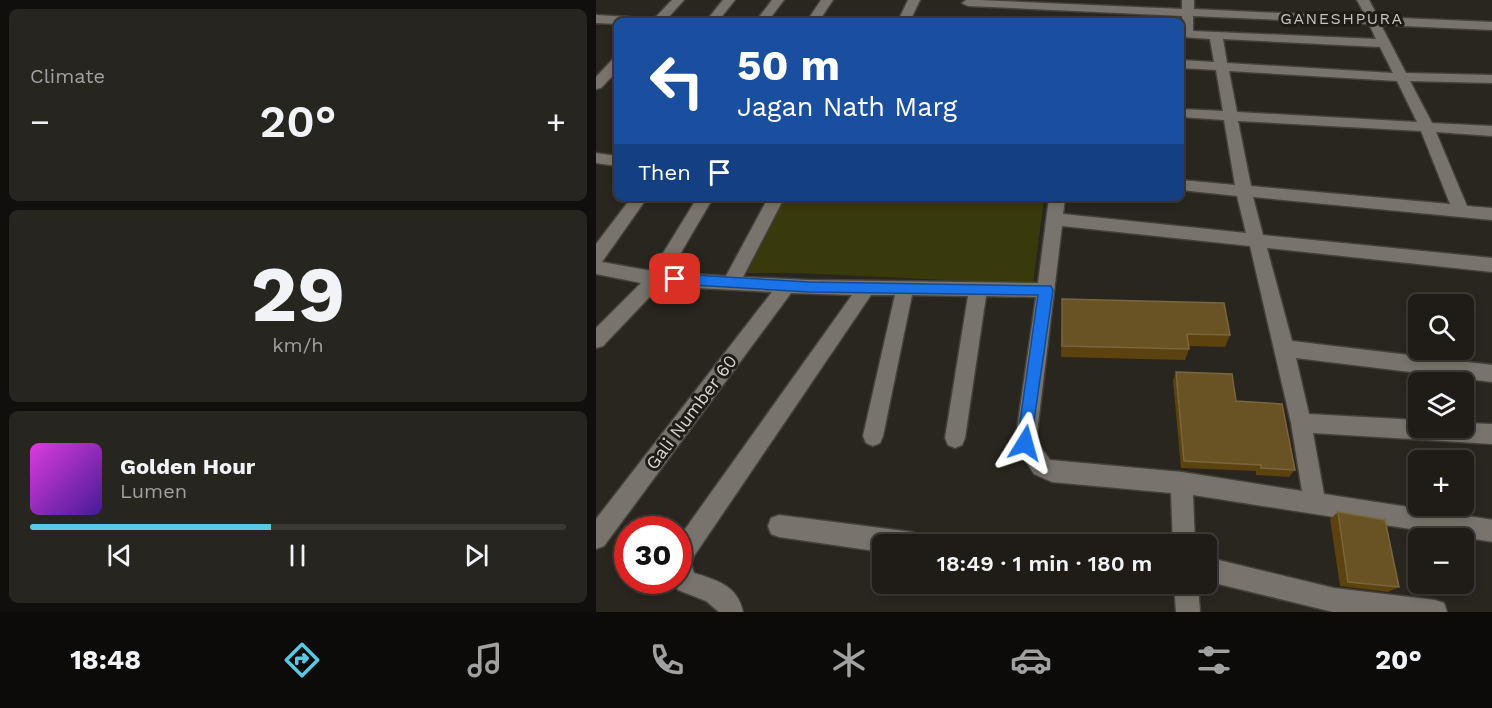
<!DOCTYPE html>
<html lang="en">
<head>
<meta charset="utf-8">
<style>
	:root { --surface:#1f1c17; --page:#272520; --text:#f1f3f6; --muted:#a1a1a1; --line:#3c3a36; --accent:#58c9e4 }
	body { margin:0; font-family:"Work Sans",sans-serif; background:var(--page); color:var(--text); height:100vh; display:flex; flex-direction:column; font-size:22px; white-space:nowrap }
	* { box-sizing:border-box; margin:0 }
	p { font-size:20px; color:var(--muted) }
	.icon { flex:none; width:33px; height:33px; fill:none; stroke:currentColor; stroke-width:2; stroke-linecap:round; stroke-linejoin:round }
	.map { position:relative; flex:1; overflow:hidden }
	.drawer { display:flex; flex-direction:column; gap:9px; padding:9px; background:#110f0d; width:596px }
	.drawer>* { flex:none }
	.guide { position:absolute; left:18px; top:18px; width:570px; height:183px; border-radius:9px; box-shadow:0 3px 9px #0003,0 0 0 2px var(--line); background:#1a4fa0; color:#fff; overflow:hidden }
	.tools { position:absolute; left:812px; top:294px; display:grid; gap:12px }
	.tools a { display:grid; place-items:center; width:66px; height:66px; border-radius:9px; background:var(--surface); box-shadow:0 3px 9px #0003,0 0 0 2px var(--line); font-size:30px }
	.speed { position:absolute; left:18px; top:516px; display:flex; gap:12px; font-size:30px; font-weight:700; text-align:center }
	.speed>* { display:grid; place-content:center; width:78px; height:78px; border-radius:50%; background:var(--surface); box-shadow:0 3px 9px #0003,0 0 0 2px var(--line); line-height:1 }
	.speed .limit { border:9px solid #d22; background:#fff; color:#111 }
	.pin { position:absolute; display:grid; place-items:center; width:51px; height:51px; color:#fff; margin:-26px; border-radius:12px; box-shadow:0 3px 9px #0006 }
	.me { position:absolute; width:66px; margin:-33px; rotate:8deg; stroke-linejoin:round; filter:drop-shadow(0 0 4px #0008) }
	.turn { display:flex; align-items:center; gap:21px; height:126px; padding:0 24px; font-size:27px }
	.turn .icon { width:78px; height:78px; stroke-width:2.5 }
	.turn b { display:block; font-size:42px; line-height:51px }
	.then { display:flex; align-items:center; height:57px; padding:0 24px; background:#0003; gap:12px; font-size:22px }
	.big { font-size:45px; font-weight:600; line-height:1.1 }
	.drawer .widget { flex:1; display:flex; flex-direction:column; justify-content:center; gap:9px; min-width:0; padding:0 21px; border-radius:9px; background:var(--page) }
	.drawer .dial { align-items:center; gap:0 }
	.dial b { font-size:78px; line-height:1 }
	.song { display:flex; align-items:center; gap:18px }
	.cover { width:72px; height:72px; border-radius:9px; background:linear-gradient(135deg,hsl(300 70% 55%),hsl(260 70% 35%)) }
	.played { height:6px; border-radius:3px; background:linear-gradient(90deg,var(--accent) 45%,var(--line) 45%) }
	.keys { display:flex; justify-content:space-around; direction:ltr }
	.heat { display:flex; justify-content:space-between; align-items:center; font-size:33px; direction:ltr }
	.trip { position:absolute; left:276px; top:534px; width:345px; height:60px; border-radius:9px; background:var(--surface); box-shadow:0 3px 9px #0003,0 0 0 2px var(--line); font-weight:600; line-height:60px; text-align:center }
	.menu { display:flex; height:96px; justify-content:space-around; align-items:center; background:#0c0b09; color:var(--muted) }
	.menu .icon { width:42px; height:42px }
	.menu .active { color:var(--accent) }
	.menu b { font-size:27px; color:var(--text) }
	main { display:flex; flex:1; min-height:0 }
	.map>svg:first-child { display:block }
</style>
</head>
<body>
<main>
<section class="drawer">
<div class="widget"><p>Climate</p>
<div class="heat"><a>−</a><b class="big">20°</b><a>+</a></div>
</div>
<div class="widget dial"><b>29</b><p>km/h</p></div>
<div class="widget">
<div class="song"><i class="cover"></i><div><b>Golden Hour</b><p>Lumen</p></div></div>
<div class="played"></div>
<div class="keys"><svg class="icon" aria-label="previous" viewBox="0 0 24 24"><path d="M18 5L8 12l10 7zM5 5v14"/></svg><svg class="icon" aria-label="pause" viewBox="0 0 24 24"><path d="M8 5v14M16 5v14"/></svg><svg class="icon" aria-label="next" viewBox="0 0 24 24"><path d="M6 5l10 7-10 7zM19 5v14"/></svg></div>
</div>
</section>
<div class="map">
<svg width="897" height="612" viewBox="0 0 897 612">
	<rect width="100%" height="100%" fill="#29251f"/>
	<path fill="#393a0b" d="M 189,198 L 448,198 L 437,284 L 201,273 L 151,273 Z"/>
	<g fill="none" stroke-linecap="round" stroke-linejoin="round">
		<defs>
			<g id="minor">
				<path d="M 76,0 L 88,0 L 69,21 L 56,21 Z"/>
				<path d="M 127,0 L 139,0 L 122,21 L 110,21 Z"/>
				<path d="M 176,0 L 188,0 L 172,21 L 160,21 Z"/>
				<path d="M 225,0 L 237,0 L 223,21 L 211,21 Z"/>
				<path d="M 312,0 L 324,0 L 314,21 L 302,21 Z"/>
				<path d="M 383,0 L 586,9 L 586,0 L 598,0 L 598,9 L 770,17 L 761,0 L 773,0 L 782,17 L 897,22 L 897,30 L 785,25 L 810,73 L 897,75 L 897,83 L 814,81 L 836,123 L 897,126 L 897,136 L 840,132 L 871,206 L 897,208 L 897,220 L 657,197 L 667,235 L 897,258 L 897,272 L 671,248 L 696,341 L 897,365 L 897,382 L 700,358 L 713,414 L 822,420 L 822,428 L 867,428 L 867,423 L 897,424 L 897,444 L 717,433 L 728,494 L 897,520 L 897,542 L 597,495 L 599,544 L 577,544 L 575,493 L 456,482 L 438,474 L 419,443 L 440,297 L 390,296 L 369,438 L 366,445 L 359,448 L 352,445 L 349,438 L 372,296 L 316,295 L 287,436 L 284,443 L 277,446 L 270,443 L 267,436 L 299,295 L 275,295 L 98,556 L 95,564 L 98,573 C 121,580 142,586 147,612 L 123,612 L 110,601 L 82,590 L 77,580 L 82,580 L 82,539 L 256,295 L 195,293 L 8,546 L 0,549 L 0,519 L 176,292 L 64,286 L 7,346 L 0,348 L 0,328 L 45,283 L 0,274 L 0,244 L 35,198 L 51,198 L 6,262 L 56,271 L 101,198 L 117,198 L 73,273 L 130,276 L 172,198 L 188,198 L 147,277 L 213,280 L 442,283 L 453,198 L 469,198 L 467,214 L 650,233 L 641,196 L 585,190 L 585,180 L 639,185 L 628,120 L 585,117 L 585,109 L 627,111 L 620,70 L 585,68 L 585,60 L 618,62 L 614,39 L 587,37 L 586,16 L 372,6 L 366,3 L 370,0 ZM 597,16 L 773,24 L 780,39 L 597,31 ZM 627,39 L 784,47 L 797,73 L 631,63 ZM 633,71 L 801,81 L 821,122 L 641,112 ZM 642,121 L 825,131 L 854,204 L 655,186 ZM 466,226 L 654,246 L 695,423 L 706,491 L 586,472 L 454,460 L 440,441 Z"/>
				<path d="M 0,15 L 34,17 L 40,21 L 21,21 L 21,24 L 0,23 Z"/>
				<path d="M 21,59 L 21,71 L 5,88 L 0,89 L 0,77 L 16,60 Z"/>
				<path d="M 0,153 L 21,156 L 21,166 L 0,163 Z"/>
				<path d="M 183,515 L 316,532 L 324,536 L 328,544 L 286,544 L 286,552 L 183,537 L 175,534 L 172,526 L 175,518 Z"/>
				<path d="M 610,557 L 738,588 L 839,600 L 848,603 L 851,612 L 737,612 L 610,581 Z"/>
				<path d="M 578,584 L 602,584 L 604,612 L 580,612 Z"/>
			</g>
		</defs>
		<use href="#minor" stroke="#44413c" stroke-width="3"/>
		<use href="#minor" fill="#78746d" fill-rule="evenodd"/>
	</g>
	<g fill="#5c420e">
		<path d="M 466,312 L 634,335 L 629,347 L 593,346 L 593,349 L 589,360 L 465,357 Z"/>
		<path d="M 580,372 L 640,401 L 699,470 L 693,477 L 660,475 L 660,471 L 585,468 L 577,380 Z"/>
		<path d="M 742,512 L 803,587 L 792,592 L 744,586 L 734,519 Z"/>
	</g>
	<g fill="#695223" stroke="#7a663e" stroke-width="1.5">
		<path d="M 466,299 L 628,303 L 634,335 L 591,334 L 593,349 L 466,346 Z"/>
		<path d="M 580,372 L 636,374 L 640,401 L 686,404 L 699,470 L 665,468 L 665,465 L 588,461 Z"/>
		<path d="M 742,512 L 789,520 L 803,587 L 752,582 Z"/>
	</g>
	<path fill="#1a73e8" stroke="#114b97" stroke-width="1.5" d="M 79,274 L 213,282 L 455,286 L 457,290 L 434,448 L 429,450 L 423,448 L 421,443 L 442,295 L 213,292 L 79,284 L 72,279 Z"/>
	<g text-anchor="middle" dominant-baseline="central" stroke-width="6" stroke-linejoin="round" paint-order="stroke">
		<g font-size="16" letter-spacing="1.5" fill="#c6c1ba" stroke="#1f1b16">
			<text x="746" y="18">GANESHPURA</text>
		</g>
		<g font-size="18" fill="#d6d3cf" stroke="#1f1b16">
			<text transform="translate(95 412) rotate(-53)">Gali Number 60</text>
		</g>
	</g>
</svg>
<div class="tools">
<a><svg class="icon" aria-label="search" viewBox="0 0 24 24"><circle cx="10" cy="10" r="6"/><path d="M15 15l6 6"/></svg></a>
<a><svg class="icon" aria-label="layers" viewBox="0 0 24 24"><path d="M12 4l9 5-9 5-9-5zM3 14l9 5 9-5"/></svg></a>
<a>+</a>
<a>−</a>
</div>
<div class="speed"><div class="limit">30</div></div>
<div class="pin" style="left:79px;top:279px;background:#d93025"><svg class="icon" aria-label="arrive" viewBox="0 0 24 24"><path d="M6 21V4h12l-3 4 3 4H6"/></svg></div>
<svg class="me" style="left:429px;top:443px" viewBox="-20 -20 40 40"><path d="M0-17L14 15 0 8-14 15z" fill="#1a73e8" stroke="#fff" stroke-width="4"/></svg>
<div class="trip">18:49 · 1 min · 180 m</div>
<div class="guide">
<div class="turn"><svg class="icon" aria-label="left" viewBox="0 0 24 24"><path d="M17 20v-9H6M10 6l-5 5 5 5"/></svg><div><b>50 m</b>Jagan Nath Marg</div></div>
<div class="then">Then<svg class="icon" aria-label="arrive" viewBox="0 0 24 24"><path d="M6 21V4h12l-3 4 3 4H6"/></svg></div>
</div>
</div>
</main>
<nav class="menu">
<b>18:48</b>
<svg class="icon active" aria-label="directions" viewBox="0 0 24 24"><path d="M12 3l9 9-9 9-9-9zM9 14v-3h6M13 9l2 2-2 2"/></svg>
<svg class="icon" aria-label="music" viewBox="0 0 24 24"><path d="M9 18V5l10-2v13"/><circle cx="6" cy="18" r="3"/><circle cx="16" cy="16" r="3"/></svg>
<svg class="icon" aria-label="phone" viewBox="0 0 24 24"><path d="M5 4h4l2 5-3 2q2 4 5 5l2-3 5 2v4C11 20 4 13 5 4z"/></svg>
<svg class="icon" aria-label="climate" viewBox="0 0 24 24"><path d="M12 3v18M4 7l16 10M4 17L20 7"/></svg>
<svg class="icon" aria-label="car" viewBox="0 0 24 24"><path d="M5 17H2v-5l4-1 3-4h7l3 4 3 1v5h-3M9 17h6M6 11h13"/><circle cx="7" cy="17" r="2"/><circle cx="17" cy="17" r="2"/></svg>
<svg class="icon" aria-label="filters" viewBox="0 0 24 24"><path d="M4 7h16M4 17h16"/><circle cx="9" cy="7" r="2"/><circle cx="15" cy="17" r="2"/></svg>
<b>20°</b>
</nav>
</body>
</html>
